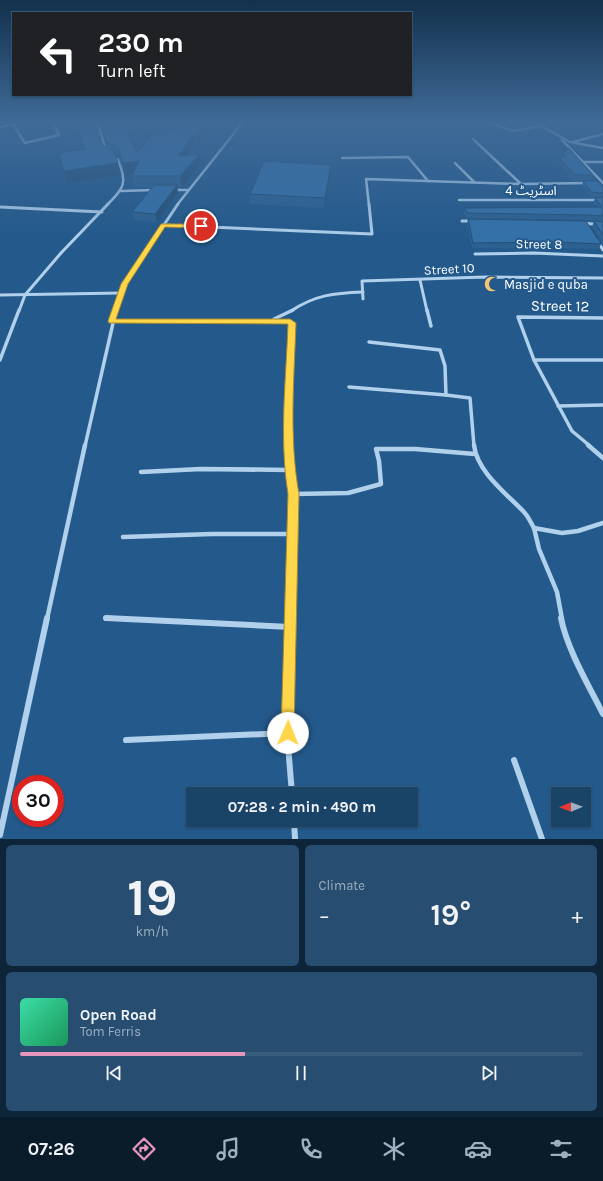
<!DOCTYPE html>
<html lang="en">
<head>
<meta charset="utf-8">
<style>
	:root { --surface:#1a4368; --page:#274e71; --text:#f1f3f6; --muted:#9fb0c0; --line:#385c7c; --accent:#e797bd }
	body { margin:0; font-family:Karla,"Noto Sans Arabic",sans-serif; background:var(--page); color:var(--text); height:100vh; display:flex; flex-direction:column; font-size:15px; white-space:nowrap }
	* { box-sizing:border-box; margin:0 }
	p { font-size:13px; color:var(--muted) }
	.icon { flex:none; width:22px; height:22px; fill:none; stroke:currentColor; stroke-width:2; stroke-linecap:round; stroke-linejoin:round }
	.map { position:relative; height:839px; overflow:hidden }
	.sheet { display:flex; flex-direction:column; gap:6px; padding:6px; background:#0e2539; flex:1 }
	.sheet>* { flex:none }
	.top-card { position:absolute; left:12px; top:12px; width:400px; height:84px; border-radius:0px; box-shadow:0 1px 3px #0004,0 0 0 1px var(--line); background:#202124; color:#fff; overflow:hidden }
	.needle { width:26px; rotate:269deg }
	.fabs { position:absolute; left:551px; top:787px; display:grid; gap:8px }
	.fabs a { display:grid; place-items:center; width:40px; height:40px; border-radius:0px; background:var(--surface); box-shadow:0 1px 3px #0004,0 0 0 1px var(--line); font-size:20px }
	.speed { position:absolute; left:12px; top:775px; display:flex; gap:8px; font-size:20px; font-weight:700; text-align:center }
	.speed>* { display:grid; place-content:center; width:52px; height:52px; border-radius:50%; background:var(--surface); box-shadow:0 1px 3px #0004,0 0 0 1px var(--line); line-height:1 }
	.speed .limit { border:6px solid #d22; background:#fff; color:#111 }
	.pin { position:absolute; display:grid; place-items:center; width:34px; height:34px; color:#fff; margin:-17px; border:2px solid #fff; border-radius:50%; box-shadow:0 1px 4px #0007 }
	.me { position:absolute; width:44px; margin:-22px; rotate:1deg; stroke-linejoin:round; filter:drop-shadow(0 0 3px #0008) }
	.turn { display:flex; align-items:center; gap:14px; height:84px; padding:0 20px; font-size:18px }
	.turn .icon { width:52px; height:52px; stroke-width:2.5 }
	.turn b { display:block; font-size:28px; line-height:34px }
	.big { font-size:30px; font-weight:700; line-height:1.1 }
	.sheet .widget { flex:1; display:flex; flex-direction:column; justify-content:center; gap:6px; min-width:0; padding:0 14px; border-radius:6px; background:var(--page) }
	.sheet .dial { align-items:center; gap:0 }
	.dial b { font-size:52px; line-height:1 }
	.song { display:flex; align-items:center; gap:12px }
	.cover { width:48px; height:48px; border-radius:6px; background:linear-gradient(135deg,hsl(160 70% 55%),hsl(150 70% 35%)) }
	.played { height:4px; border-radius:2px; background:linear-gradient(90deg,var(--accent) 40%,var(--line) 40%) }
	.keys { display:flex; justify-content:space-around; direction:ltr }
	.heat { display:flex; justify-content:space-between; align-items:center; font-size:22px; direction:ltr }
	.sheet .tiles { flex:1; display:grid; gap:6px; grid-template-columns:1fr 1fr }
	.widget:last-child { grid-column:span 2 }
	.trip { position:absolute; left:186px; top:787px; width:232px; height:40px; border-radius:0px; background:var(--surface); box-shadow:0 1px 3px #0004,0 0 0 1px var(--line); font-weight:700; line-height:40px; text-align:center }
	.dock { display:flex; height:64px; justify-content:space-around; align-items:center; background:#0a1b2a; color:var(--muted) }
	.dock .icon { width:28px; height:28px }
	.dock .active { color:var(--accent) }
	.dock b { font-size:18px; color:var(--text) }
	.map>svg:first-child { display:block }
</style>
</head>
<body>
<div class="map">
<svg width="603" height="839" viewBox="0 0 603 839">
	<rect width="100%" height="100%" fill="#23598b"/>
	<g fill="none" stroke-linecap="round" stroke-linejoin="round">
		<g stroke="#b0d0eb" stroke-width="2.5">
			<path d="M 95,122 L 99,127 L 106,151"/>
			<path d="M 488,122 L 513,131 L 540,126"/>
			<path d="M 534,122 L 570,142 L 603,148"/>
			<path d="M 13,124 L 25,143 L 59,135 L 53,122"/>
			<path d="M 473,139 L 521,184"/>
			<path d="M 562,140 L 603,183"/>
			<path d="M 573,142 L 603,134"/>
			<path d="M 342,158 L 408,157 L 428,181"/>
			<path d="M 583,162 L 603,162"/>
			<path d="M 455,163 L 474,182"/>
			<path d="M 173,190 L 188,190"/>
			<path d="M 121,191 L 154,190"/>
			<path d="M 459,200 L 603,200"/>
			<path d="M 107,205 C 124,188 128,183 118,160 L 111,157"/>
			<path d="M 177,205 L 243,122"/>
			<path d="M 369,205 L 366,179 L 521,184 L 587,183"/>
		</g>
		<g stroke="#b0d0eb" stroke-width="3">
			<path d="M 0,207 L 102,212"/>
			<path d="M 462,221 L 472,221"/>
			<path d="M 582,223 L 603,225"/>
			<path d="M 163,225 L 372,234 L 369,204"/>
			<path d="M 597,240 L 603,250"/>
			<path d="M 475,254 L 534,253 L 603,256"/>
			<path d="M 420,280 L 427,311"/>
			<path d="M 0,295 L 121,293"/>
			<path d="M 363,299 L 362,281 L 485,277 L 603,278"/>
			<path d="M 19,311 L 25,295 L 61,253 L 108,204"/>
			<path d="M 115,311 L 124,284 L 178,204"/>
			<path d="M 291,311 C 315,295 334,293 363,292"/>
		</g>
		<g stroke="#b0d0eb" stroke-width="3.5">
			<path d="M 427,310 L 431,326"/>
			<path d="M 274,319 L 293,310"/>
			<path d="M 112,321 L 290,321 L 292,323 L 288,409 L 289,446"/>
			<path d="M 369,342 L 440,350 L 445,366 L 446,395 L 470,398 L 474,446"/>
			<path d="M 0,360 L 19,310"/>
			<path d="M 534,360 L 603,360"/>
			<path d="M 349,387 L 446,395"/>
			<path d="M 558,406 L 603,405"/>
			<path d="M 85,446 L 116,310"/>
			<path d="M 590,446 L 572,431 L 534,360 L 518,317 L 603,318"/>
		</g>
		<g stroke="#b0d0eb" stroke-width="4.5">
			<path d="M 289,445 L 294,494 L 290,619"/>
			<path d="M 474,445 C 477,472 507,494 524,512 C 528,516 531,523 534,528"/>
			<path d="M 588,445 L 603,458"/>
			<path d="M 141,472 L 201,469 L 289,470"/>
			<path d="M 294,494 L 348,493 L 381,484 L 379,461 L 376,449 L 415,449 L 475,454"/>
			<path d="M 123,537 L 212,534 L 292,534"/>
			<path d="M 106,618 L 126,619"/>
			<path d="M 47,619 L 85,445"/>
			<path d="M 562,619 L 557,592 L 539,549 L 534,528 L 562,533 L 578,531 L 603,523"/>
		</g>
		<g stroke="#b0d0eb" stroke-width="6">
			<path d="M 106,618 L 290,627"/>
			<path d="M 290,618 L 287,733 L 292,794"/>
			<path d="M 561,618 C 567,649 589,686 603,714"/>
			<path d="M 126,740 L 287,733"/>
			<path d="M 514,760 L 542,839"/>
			<path d="M 294,820 L 295,839"/>
			<path d="M 0,835 L 47,618"/>
		</g>
		<path fill="#dbeaf8" fill-rule="evenodd" d="M 23,122 L 30,122 L 0,128 L 0,126 Z"/>
	</g>
	<g fill="#2c6190">
		<path d="M 76,122 L 102,145 L 108,148 L 101,122 L 137,153 L 166,135 L 217,122 L 198,144 L 195,144 L 187,155 L 200,154 L 201,165 L 182,187 L 177,187 L 178,193 L 157,222 L 134,220 L 132,212 L 152,187 L 134,187 L 132,176 L 133,173 L 126,174 L 120,159 L 115,156 L 120,175 L 68,183 L 59,153 L 84,149 Z"/>
		<path d="M 563,153 L 593,175 L 591,180 L 573,181 L 558,162 L 559,157 L 562,157 Z"/>
		<path d="M 331,175 L 324,208 L 250,204 L 250,194 Z"/>
		<path d="M 583,181 L 603,187 L 603,222 L 586,220 L 466,218 L 464,213 L 465,208 L 597,207 L 593,203 L 595,198 L 590,197 L 582,186 Z"/>
		<path d="M 468,219 L 601,244 L 599,249 L 556,248 L 472,248 L 467,224 Z"/>
		<path d="M 594,221 L 603,222 L 603,243 L 592,227 Z"/>
	</g>
	<g fill="#244f76">
		<path d="M 207,122 L 217,122 L 198,144 L 197,134 Z"/>
		<path d="M 194,134 L 195,144 L 179,167 L 178,156 Z"/>
		<path d="M 200,154 L 201,165 L 182,187 L 180,176 Z"/>
		<path d="M 139,161 L 141,172 L 126,174 L 123,163 Z"/>
		<path d="M 118,163 L 120,175 L 68,183 L 64,171 Z"/>
		<path d="M 331,165 L 331,175 L 324,208 L 325,198 Z"/>
		<path d="M 177,185 L 178,193 L 157,222 L 155,214 Z"/>
	</g>
	<g fill="#3371a8" stroke="#244f76">
		<path d="M 76,122 L 95,122 L 102,145 L 114,151 L 118,163 L 64,171 L 59,153 L 85,149 Z"/>
		<path d="M 101,122 L 123,122 L 137,153 L 153,134 L 166,135 L 179,122 L 207,122 L 197,134 L 194,134 L 178,156 L 200,154 L 180,176 L 132,176 L 139,161 L 123,163 L 118,148 L 107,143 Z"/>
		<path d="M 569,148 L 593,175 L 575,175 L 559,157 L 566,157 L 563,153 Z"/>
		<path d="M 264,161 L 331,165 L 325,198 L 250,194 Z"/>
		<path d="M 583,181 L 598,181 L 603,187 L 603,193 L 591,192 Z"/>
		<path d="M 154,185 L 177,185 L 155,214 L 132,212 Z"/>
		<path d="M 603,197 L 603,216 L 588,215 L 467,213 L 465,208 L 602,207 L 595,198 Z"/>
		<path d="M 468,219 L 586,221 L 601,244 L 558,242 L 473,243 Z"/>
		<path d="M 594,221 L 603,222 L 603,235 Z"/>
	</g>
	<linearGradient id="sky" x2="0" y2="1"><stop stop-color="#13314c"/><stop offset="0.51" stop-color="#3f6a98"/><stop offset="1" stop-color="#3f6a98" stop-opacity="0"/></linearGradient>
	<rect width="603" height="239" fill="url(#sky)"/>
	<path fill="#ffd54a" stroke="#a68a30" d="M 161,224 L 201,224 L 204,226 L 201,228 L 165,227 L 128,284 L 116,319 L 290,319 L 296,323 C 294,380 289,438 299,494 L 294,733 L 292,738 L 288,740 L 283,738 L 281,733 L 288,494 C 279,438 286,380 288,324 L 109,323 L 108,321 L 121,284 Z"/>
	<defs>
		<symbol id="mosque-bare" viewBox="-9 -9 18 18"><path d="M3.5-4.9A6 6 0 1 0 3.5 4.9A5 5 0 1 1 3.5-4.9Z" fill="#f6c573" stroke="#23598b" stroke-width="2.5" paint-order="stroke"/></symbol>
	</defs>
	<g fill-rule="evenodd">
		<use href="#mosque-bare" x="481" y="273" width="22" height="22"/>
	</g>
	<g text-anchor="middle" dominant-baseline="central" stroke-width="4" stroke-linejoin="round" paint-order="stroke">
		<g font-size="13" fill="#fff" stroke="#23598b">
			<text x="531" y="190">اسٹریٹ 4</text>
			<text transform="translate(539 244) rotate(1)">Street 8</text>
			<text transform="translate(449 269) rotate(-3)">Street 10</text>
		</g>
		<g font-size="13" fill="#fff" stroke="#23598b" text-anchor="start">
			<text x="504" y="284">Masjid e quba</text>
		</g>
		<g font-size="15" fill="#fff" stroke="#23598b">
			<text transform="translate(560 306) rotate(1)">Street 12</text>
		</g>
	</g>
</svg>
<div class="fabs">
<a><svg class="needle" viewBox="-14 -14 28 28"><path d="M0-13l5 13h-10z" fill="#e53935"/><path d="M0 13l5-13h-10z" fill="#9fb0c0"/></svg></a>
</div>
<div class="speed"><div class="limit">30</div></div>
<div class="pin" style="left:201px;top:226px;background:#d93025"><svg class="icon" aria-label="arrive" viewBox="0 0 24 24"><path d="M6 21V4h12l-3 4 3 4H6"/></svg></div>
<svg class="me" style="left:288px;top:733px" viewBox="-20 -20 40 40"><circle r="19" fill="#fff"/><path d="M0-13L10 11 0 6-10 11z" fill="#ffd54a"/></svg>
<div class="trip">07:28 · 2 min · 490 m</div>
<div class="top-card">
<div class="turn"><svg class="icon" aria-label="left" viewBox="0 0 24 24"><path d="M17 20v-9H6M10 6l-5 5 5 5"/></svg><div><b>230 m</b>Turn left</div></div>
</div>
</div>
<section class="sheet">
<div class="tiles">
<div class="widget dial"><b>19</b><p>km/h</p></div>
<div class="widget"><p>Climate</p>
<div class="heat"><a>−</a><b class="big">19°</b><a>+</a></div>
</div>
<div class="widget">
<div class="song"><i class="cover"></i><div><b>Open Road</b><p>Tom Ferris</p></div></div>
<div class="played"></div>
<div class="keys"><svg class="icon" aria-label="previous" viewBox="0 0 24 24"><path d="M18 5L8 12l10 7zM5 5v14"/></svg><svg class="icon" aria-label="pause" viewBox="0 0 24 24"><path d="M8 5v14M16 5v14"/></svg><svg class="icon" aria-label="next" viewBox="0 0 24 24"><path d="M6 5l10 7-10 7zM19 5v14"/></svg></div>
</div>
</div>
</section>
<nav class="dock">
<b>07:26</b>
<svg class="icon active" aria-label="directions" viewBox="0 0 24 24"><path d="M12 3l9 9-9 9-9-9zM9 14v-3h6M13 9l2 2-2 2"/></svg>
<svg class="icon" aria-label="music" viewBox="0 0 24 24"><path d="M9 18V5l10-2v13"/><circle cx="6" cy="18" r="3"/><circle cx="16" cy="16" r="3"/></svg>
<svg class="icon" aria-label="phone" viewBox="0 0 24 24"><path d="M5 4h4l2 5-3 2q2 4 5 5l2-3 5 2v4C11 20 4 13 5 4z"/></svg>
<svg class="icon" aria-label="climate" viewBox="0 0 24 24"><path d="M12 3v18M4 7l16 10M4 17L20 7"/></svg>
<svg class="icon" aria-label="car" viewBox="0 0 24 24"><path d="M5 17H2v-5l4-1 3-4h7l3 4 3 1v5h-3M9 17h6M6 11h13"/><circle cx="7" cy="17" r="2"/><circle cx="17" cy="17" r="2"/></svg>
<svg class="icon" aria-label="filters" viewBox="0 0 24 24"><path d="M4 7h16M4 17h16"/><circle cx="9" cy="7" r="2"/><circle cx="15" cy="17" r="2"/></svg>
</nav>
</body>
</html>
